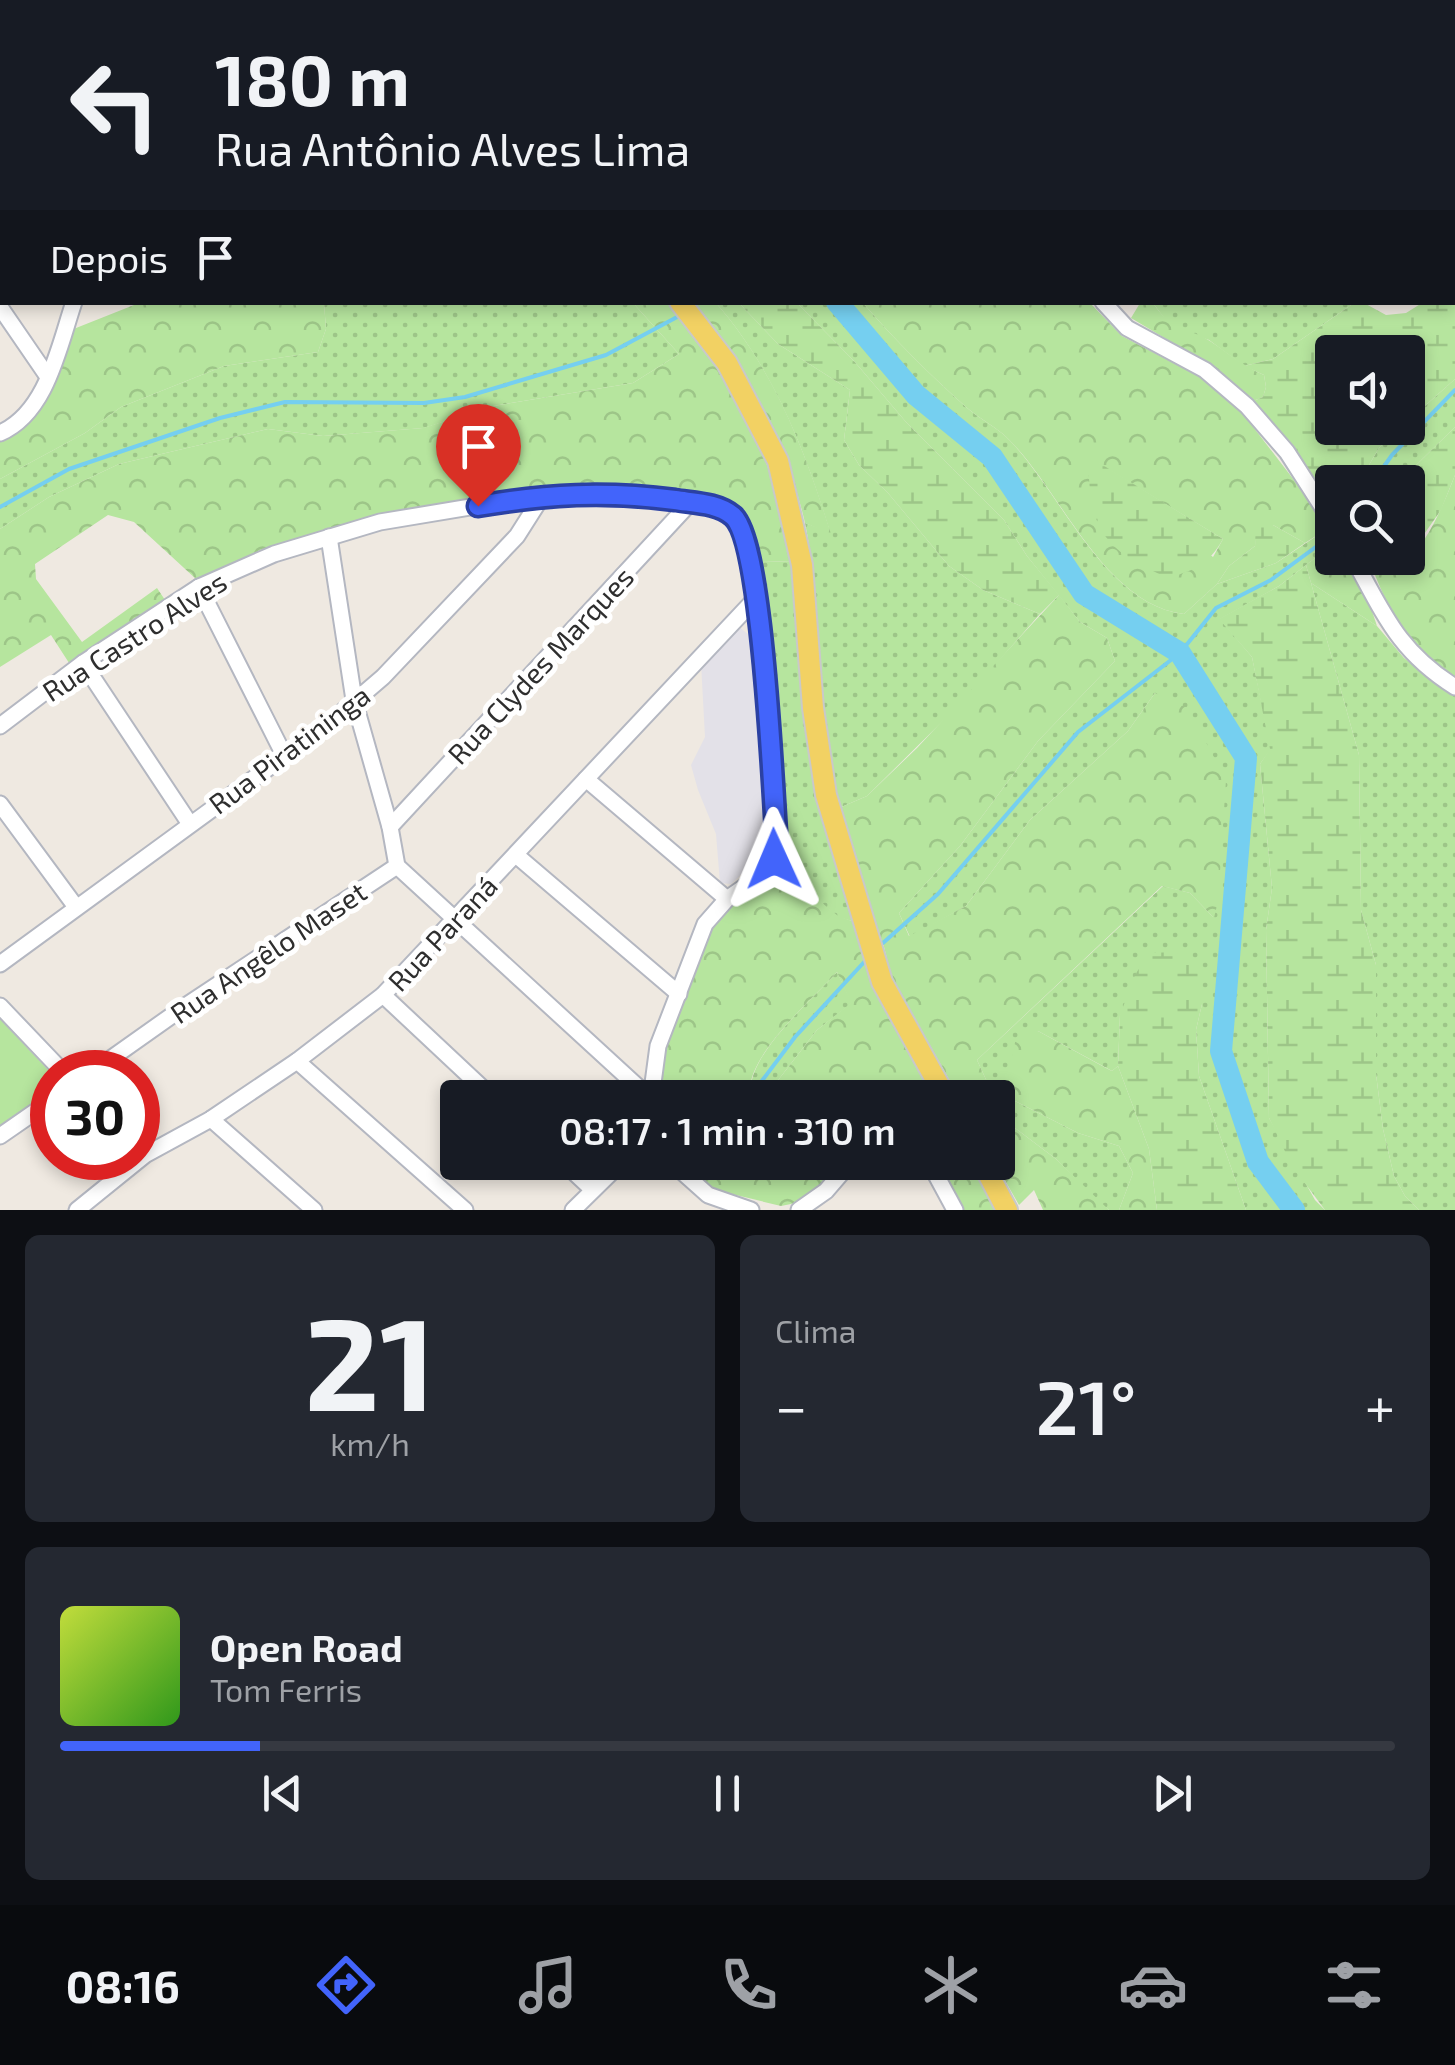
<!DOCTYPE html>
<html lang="pt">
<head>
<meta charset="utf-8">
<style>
	:root { --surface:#171b24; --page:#242831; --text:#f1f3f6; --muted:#9ea1a6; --line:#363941; --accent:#4264fb }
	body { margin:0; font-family:"Exo 2",sans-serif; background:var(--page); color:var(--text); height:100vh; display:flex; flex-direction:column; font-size:38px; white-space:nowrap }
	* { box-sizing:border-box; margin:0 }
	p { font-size:32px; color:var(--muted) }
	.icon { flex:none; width:55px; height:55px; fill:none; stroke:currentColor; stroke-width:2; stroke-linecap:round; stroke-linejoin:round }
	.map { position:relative; height:1210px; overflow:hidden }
	.sheet { display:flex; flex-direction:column; gap:25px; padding:25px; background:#0d0f14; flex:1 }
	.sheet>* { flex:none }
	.guide { position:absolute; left:0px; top:0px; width:1455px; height:305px; box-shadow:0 5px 15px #0003; background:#171b24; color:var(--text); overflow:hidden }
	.controls { position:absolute; left:1315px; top:335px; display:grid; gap:20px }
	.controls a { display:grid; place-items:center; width:110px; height:110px; border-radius:10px; background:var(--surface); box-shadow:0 5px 15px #0003; font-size:50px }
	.speed { position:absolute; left:30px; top:1050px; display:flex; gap:20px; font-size:50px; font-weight:700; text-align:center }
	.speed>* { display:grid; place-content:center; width:130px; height:130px; border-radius:50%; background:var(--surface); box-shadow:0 5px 15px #0003; line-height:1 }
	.speed .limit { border:15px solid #d22; background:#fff; color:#111 }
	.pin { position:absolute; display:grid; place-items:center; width:85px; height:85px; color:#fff; margin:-102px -42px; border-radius:50% 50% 50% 0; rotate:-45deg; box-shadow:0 0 10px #0007 }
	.pin .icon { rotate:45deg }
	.me { position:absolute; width:110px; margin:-55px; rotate:359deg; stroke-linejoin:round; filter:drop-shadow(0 0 8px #0008) }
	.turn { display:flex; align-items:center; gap:35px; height:210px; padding:0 50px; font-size:45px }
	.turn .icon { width:130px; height:130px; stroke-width:2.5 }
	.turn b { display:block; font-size:70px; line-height:85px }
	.then { display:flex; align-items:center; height:95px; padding:0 50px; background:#0003; gap:20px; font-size:38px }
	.big { font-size:75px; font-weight:600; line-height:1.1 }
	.sheet .widget { flex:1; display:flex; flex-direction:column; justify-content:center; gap:15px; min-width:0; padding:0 35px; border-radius:15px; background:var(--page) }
	.sheet .dial { align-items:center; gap:0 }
	.dial b { font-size:130px; line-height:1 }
	.song { display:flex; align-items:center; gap:30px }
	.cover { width:120px; height:120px; border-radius:15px; background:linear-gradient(135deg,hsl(70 70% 55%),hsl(110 70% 35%)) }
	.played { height:10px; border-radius:5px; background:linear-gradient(90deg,var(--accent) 15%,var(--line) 15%) }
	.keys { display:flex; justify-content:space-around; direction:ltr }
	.heat { display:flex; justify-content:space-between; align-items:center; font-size:55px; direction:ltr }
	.sheet .tiles { flex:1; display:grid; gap:25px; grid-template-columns:1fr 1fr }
	.widget:last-child { grid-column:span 2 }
	.trip { position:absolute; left:440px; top:1080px; width:575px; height:100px; border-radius:10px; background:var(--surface); box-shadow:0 5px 15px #0003; font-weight:600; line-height:100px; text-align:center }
	.tabs { display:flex; height:160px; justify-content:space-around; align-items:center; background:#090b0e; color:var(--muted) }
	.tabs .icon { width:70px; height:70px }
	.tabs .active { color:var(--accent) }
	.tabs b { font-size:45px; color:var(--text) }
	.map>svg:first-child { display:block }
</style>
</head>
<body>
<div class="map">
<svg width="1455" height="1210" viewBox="0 0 1455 1210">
	<defs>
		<pattern id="grass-dots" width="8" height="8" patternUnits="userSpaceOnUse" patternTransform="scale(2.5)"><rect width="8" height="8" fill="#b6e59e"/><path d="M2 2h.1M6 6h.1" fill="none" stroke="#9dc588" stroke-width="1.8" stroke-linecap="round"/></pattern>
		<pattern id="forest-crowns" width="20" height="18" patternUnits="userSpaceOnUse" patternTransform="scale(2.5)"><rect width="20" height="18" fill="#b6e59e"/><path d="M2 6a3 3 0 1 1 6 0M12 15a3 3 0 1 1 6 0" fill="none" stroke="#9dc588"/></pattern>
		<pattern id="wetland-marsh" width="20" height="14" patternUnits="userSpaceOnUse" patternTransform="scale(2.5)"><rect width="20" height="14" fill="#b6e59e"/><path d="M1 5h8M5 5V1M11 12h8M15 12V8" fill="none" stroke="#9dc588"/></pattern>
	</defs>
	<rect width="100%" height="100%" fill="#efe9e1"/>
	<path fill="#e3e1e8" d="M 739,627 L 748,634 L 750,645 L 766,841 L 760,857 L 731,884 L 720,883 L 716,834 L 698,790 L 691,765 L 705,737 L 701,663 Z"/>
	<g fill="url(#grass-dots)">
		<path d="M 324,303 L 633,303 L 679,354 L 633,383 L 493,406 L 424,428 L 323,436 L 268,429 L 119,464 L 49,497 L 0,529 L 0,479 L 85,433 L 121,407 L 224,366 L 318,352 L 326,329 Z"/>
		<path d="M 716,303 L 739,303 L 778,344 L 850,390 L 844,440 L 859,465 L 888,493 L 949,566 L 983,590 L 1040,614 L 966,698 L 867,796 L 839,808 C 806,717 825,616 805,523 L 830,532 C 805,450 773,368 716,303 Z"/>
		<path d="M 797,303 L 863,303 C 894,339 930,375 966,407 C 977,417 991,424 1003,434 C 1058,484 1101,604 1184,614 L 1217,584 L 1276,563 L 1330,527 L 1332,545 L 1279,586 L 1220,619 L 1252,657 L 1271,749 L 1260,764 L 1272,888 L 1266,930 L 1269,1118 L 1315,1200 L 1325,1210 L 1246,1210 L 1199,1076 L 1196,1030 L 1202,1004 L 1120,1015 L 1118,1066 L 1112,1071 L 1038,1031 L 1013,1100 L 1078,1133 L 1119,1146 L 1133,1173 L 1119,1210 L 1109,1210 L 1099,1202 L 1056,1159 L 1011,1125 L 998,1106 L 998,1098 L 994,1097 L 977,1060 L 1163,886 L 1190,893 L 1213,917 L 1155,693 L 1128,731 L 1030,820 L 966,906 L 910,937 L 899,913 L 960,846 L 1038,741 L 1115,661 L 1107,638 L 1080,622 L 1027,556 L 1004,520 L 906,422 L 854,361 Z"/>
		<path d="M 1153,303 L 1354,303 L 1273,359 L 1244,366 L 1209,340 L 1170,326 Z"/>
		<path d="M 1455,379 L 1455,427 L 1399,482 L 1359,482 L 1379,448 L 1401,428 L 1408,428 L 1408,421 Z"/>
		<path d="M 758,561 L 796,562 L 817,796 L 852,921 L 838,917 L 799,884 L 775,874 L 783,862 L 785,852 L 767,596 Z"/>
		<path d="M 1311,583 L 1377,626 L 1404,658 L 1455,696 L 1455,1210 L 1419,1210 L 1405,1196 L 1394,1176 L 1383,1129 L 1376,1074 L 1376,965 L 1361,910 L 1359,755 Z"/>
		<path d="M 837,972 L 852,1003 L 817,1030 L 765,1097 L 752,1097 C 741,1060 813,999 837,972 Z"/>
	</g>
	<g fill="url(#forest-crowns)" fill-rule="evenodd">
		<path d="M 139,303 L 324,303 L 326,329 L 318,352 L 224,366 L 121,407 L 85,433 L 0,479 L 0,440 C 45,422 54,372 71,330 Z"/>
		<path d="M 633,303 L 667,303 C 741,379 771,462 796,562 L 758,561 L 740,514 L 600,488 L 274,548 L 196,579 L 134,522 L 108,515 L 35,564 L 36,579 L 82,642 L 157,588 L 165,600 L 71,666 L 51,635 L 0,667 L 0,529 L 49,497 L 119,464 L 268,429 L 323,436 L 423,428 L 493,406 L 633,383 L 679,354 Z"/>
		<path d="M 693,303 L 716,303 C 774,369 805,450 831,534 L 805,523 C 785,436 746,372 693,303 Z"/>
		<path d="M 863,303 L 1090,303 L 1122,336 L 1202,378 L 1244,415 L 1330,527 L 1305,543 L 1273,525 L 1256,539 L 1255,546 L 1229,566 L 1217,584 L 1184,614 C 1101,604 1059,484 1003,434 C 991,424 977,417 966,407 C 930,375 894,339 863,303 ZM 1088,457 L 1223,539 L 1213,557 Z"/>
		<path d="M 1140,303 L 1153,303 C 1175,335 1182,324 1210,341 C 1228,353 1243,366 1264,375 L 1266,387 L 1263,397 L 1253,401 L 1208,364 L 1131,318 Z"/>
		<path d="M 1455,475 L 1455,682 C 1413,655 1391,616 1373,570 C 1383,567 1396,565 1405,560 C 1427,547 1446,498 1455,475 Z"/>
		<path d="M 1332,545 L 1332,558 L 1346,558 L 1368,599 L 1377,626 L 1311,583 L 1306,565 Z"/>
		<path d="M 1059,595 L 1080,622 L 1107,638 L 1115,661 L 1038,741 L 960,846 L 899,913 L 909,936 L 966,906 L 1030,820 L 1128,731 L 1155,693 L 1188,708 L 1226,780 L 1218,901 L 1214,918 L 1190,893 L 1162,886 L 977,1060 L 994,1097 L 959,1097 L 892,978 L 883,943 L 870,918 L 839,808 L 867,796 L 917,748 Z"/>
		<path d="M 775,874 L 799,884 L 838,916 L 852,921 L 866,960 L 938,1097 L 765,1097 L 817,1030 L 851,1003 L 837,972 C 813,999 741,1060 751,1097 L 660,1098 L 665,1049 L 710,929 L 732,902 Z"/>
		<path d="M 1038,1031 L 1106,1068 L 1112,1071 L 1118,1066 L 1149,1149 L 1157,1210 L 1119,1210 L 1133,1173 L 1119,1146 L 1078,1133 L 1013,1100 L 1010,1066 L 1016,1038 Z"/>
		<path d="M 998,1105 L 1011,1125 L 1056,1159 L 1109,1210 L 1043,1210 L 1034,1190 L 1019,1205 L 995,1163 Z"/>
		<path d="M 680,1163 L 845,1163 L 801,1202 L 781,1206 L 711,1189 Z"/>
		<path d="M 936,1163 L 974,1163 L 998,1210 L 964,1210 Z"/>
	</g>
	<g fill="url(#wetland-marsh)">
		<path d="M 1455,267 L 1455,379 L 1408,421 L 1408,352 L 1332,352 L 1332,428 L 1401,428 L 1379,448 L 1359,482 L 1332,482 L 1332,509 L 1294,446 L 1253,401 L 1263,397 L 1266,387 L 1264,375 L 1244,366 L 1273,359 L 1354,303 L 1364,303 L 1386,315 L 1406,313 L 1422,303 L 1452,302 Z"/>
		<path d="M 739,303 L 797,303 L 854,361 L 906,422 L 1004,520 L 1027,556 L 1059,595 L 1040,614 L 983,590 L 949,566 L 888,493 L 859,465 L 844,440 L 850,390 L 778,344 Z"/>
		<path d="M 1455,427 L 1455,475 L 1441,510 L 1406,560 L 1373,570 L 1364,558 L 1408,558 L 1408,482 L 1399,482 Z"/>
		<path d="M 1088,456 L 1223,539 C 1209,564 1195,570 1168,578 C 1100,548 1090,529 1088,456 Z"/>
		<path d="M 1256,523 L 1273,525 L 1305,543 L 1276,563 L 1217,584 L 1229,566 L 1255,546 Z"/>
		<path d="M 1306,565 L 1359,755 L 1361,910 L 1376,965 L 1376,1074 L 1383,1129 L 1394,1176 L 1405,1196 L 1419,1210 L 1325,1210 L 1292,1166 L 1269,1118 L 1266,930 L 1272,888 L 1260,764 L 1270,749 L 1252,657 L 1219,619 L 1279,586 Z"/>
		<path d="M 1176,952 L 1200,976 L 1202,1004 L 1196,1030 L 1199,1076 L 1246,1210 L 1157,1210 L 1149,1149 L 1118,1066 L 1120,1015 L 1135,975 L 1149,953 Z"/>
	</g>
	<path fill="#b6e59e" d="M 0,1019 L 52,1074 L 52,1090 L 0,1127 Z"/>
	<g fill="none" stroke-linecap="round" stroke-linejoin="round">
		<g stroke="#75cff0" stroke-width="4">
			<path d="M 1373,482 L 1392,455 L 1455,390"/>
			<path d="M 0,507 L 69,469 L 220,418 L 285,402 L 424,403 L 465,397 L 606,355 L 679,316"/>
			<path d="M 883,943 L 938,894 L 1078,732 L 1180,653 L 1216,608 L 1271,580 L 1332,535"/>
			<path d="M 758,1086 L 795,1037 L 866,960"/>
		</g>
		<g stroke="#75cff0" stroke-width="22">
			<path d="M 543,0 L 546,2"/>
			<path d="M 837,302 L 916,395 L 992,457 L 1084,594 L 1180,653 L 1246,758 L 1221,1051 L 1258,1162 L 1294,1210"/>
		</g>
		<defs>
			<g id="minor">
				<path d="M 323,0 L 327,2"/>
				<path d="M 0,1 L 0,0"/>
				<path d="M 147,2 L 149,0"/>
				<path d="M 357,2 L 360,0"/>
				<path d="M 0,95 L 2,96"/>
				<path d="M 1103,302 L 1127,328 L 1205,370 L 1247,406 L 1287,452 L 1332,522"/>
				<path d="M 0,307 L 48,377"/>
				<path d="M 0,433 C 47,413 59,346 74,302"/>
				<path d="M 329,537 L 354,700 L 390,827 L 397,866 L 650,1098"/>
				<path d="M 1353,558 C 1384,614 1398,651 1455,687"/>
				<path d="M 199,587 L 284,755"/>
				<path d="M 83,663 L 190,824"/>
				<path d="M 0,726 L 83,663 L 199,587 L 274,554 L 380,522 L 543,495 L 624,493 L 718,507 L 735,517 L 745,534 L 753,564 L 777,847 L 770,869 L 727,899 L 705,924 L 658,1046 L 651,1098"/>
				<path d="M 586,779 L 727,899"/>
				<path d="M 0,804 L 76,907"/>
				<path d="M 390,827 L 690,503"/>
				<path d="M 516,855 L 679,994"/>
				<path d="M 0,964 L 327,725 L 383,677 L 517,536 L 543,495"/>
				<path d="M 383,995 L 493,1098"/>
				<path d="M 0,1006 L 63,1072"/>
				<path d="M 297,1061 L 465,1210"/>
				<path d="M 92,1072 L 181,1009 L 397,866"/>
				<path d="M 211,1119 L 314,1210"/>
				<path d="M 0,1136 L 52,1100"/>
				<path d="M 563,1162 L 593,1190"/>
				<path d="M 671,1162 L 708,1195 L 751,1210"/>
				<path d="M 929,1162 L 955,1210"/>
				<path d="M 77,1210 L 145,1155 L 211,1119 L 297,1061 L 383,995 L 757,597"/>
				<path d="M 573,1210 L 622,1162"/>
				<path d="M 799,1210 L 826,1191 L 851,1162"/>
			</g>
			<g id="major">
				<path d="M 391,0 L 394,2"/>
				<path d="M 680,302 L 727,363 L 778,461 L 802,565 L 813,708 L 826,795 L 882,982 L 946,1098"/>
				<path d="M 982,1162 L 1007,1210"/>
			</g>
		</defs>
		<use href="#minor" stroke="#b4b7c1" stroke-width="19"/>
		<use href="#major" stroke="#c9c9c9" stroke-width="24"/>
		<use href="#minor" stroke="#fff" stroke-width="15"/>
		<use href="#major" stroke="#f2d163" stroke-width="20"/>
	</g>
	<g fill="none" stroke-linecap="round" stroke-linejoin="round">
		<defs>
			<path id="route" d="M 478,506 C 548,494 605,491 675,500 C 694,503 718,503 733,516 C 763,542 773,794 777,847 L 774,859"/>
		</defs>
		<use href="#route" stroke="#2b41a3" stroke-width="25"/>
		<use href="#route" stroke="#4264fb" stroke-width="18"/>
	</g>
	<g text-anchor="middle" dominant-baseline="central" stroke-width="10" stroke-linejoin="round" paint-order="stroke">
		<g font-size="28" fill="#2e2e2e" stroke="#fff">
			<text transform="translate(134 636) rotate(-33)">Rua Castro Alves</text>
			<text transform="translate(540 665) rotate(-47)">Rua Clydes Marques</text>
			<text transform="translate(289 749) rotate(-37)">Rua Piratininga</text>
			<text transform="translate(442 933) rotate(-47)">Rua Paraná</text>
			<text transform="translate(268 952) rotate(-34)">Rua Angêlo Maset</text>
		</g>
	</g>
</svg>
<div class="controls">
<a><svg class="icon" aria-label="sound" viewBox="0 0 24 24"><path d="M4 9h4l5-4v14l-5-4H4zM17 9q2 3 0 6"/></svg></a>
<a><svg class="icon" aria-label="search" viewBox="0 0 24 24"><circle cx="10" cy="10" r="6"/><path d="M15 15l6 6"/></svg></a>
</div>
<div class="speed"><div class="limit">30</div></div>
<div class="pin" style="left:478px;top:506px;background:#d93025"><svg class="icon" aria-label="arrive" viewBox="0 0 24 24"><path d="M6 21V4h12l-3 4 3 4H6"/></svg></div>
<svg class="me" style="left:774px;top:859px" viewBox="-20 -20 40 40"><path d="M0-17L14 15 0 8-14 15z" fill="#4264fb" stroke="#fff" stroke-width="4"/></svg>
<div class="trip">08:17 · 1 min · 310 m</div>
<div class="guide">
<div class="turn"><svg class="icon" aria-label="left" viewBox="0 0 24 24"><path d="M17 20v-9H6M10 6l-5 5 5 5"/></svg><div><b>180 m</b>Rua Antônio Alves Lima</div></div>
<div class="then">Depois<svg class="icon" aria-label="arrive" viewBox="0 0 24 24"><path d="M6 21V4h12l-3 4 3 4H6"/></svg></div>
</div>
</div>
<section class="sheet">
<div class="tiles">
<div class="widget dial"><b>21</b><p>km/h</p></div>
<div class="widget"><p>Clima</p>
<div class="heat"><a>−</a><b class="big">21°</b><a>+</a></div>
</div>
<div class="widget">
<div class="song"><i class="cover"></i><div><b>Open Road</b><p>Tom Ferris</p></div></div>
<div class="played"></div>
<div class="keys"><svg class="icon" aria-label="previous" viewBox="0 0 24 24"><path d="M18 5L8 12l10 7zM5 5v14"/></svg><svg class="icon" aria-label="pause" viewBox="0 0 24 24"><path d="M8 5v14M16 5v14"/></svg><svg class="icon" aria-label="next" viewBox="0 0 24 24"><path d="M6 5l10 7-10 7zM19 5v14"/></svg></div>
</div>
</div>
</section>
<nav class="tabs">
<b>08:16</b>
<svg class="icon active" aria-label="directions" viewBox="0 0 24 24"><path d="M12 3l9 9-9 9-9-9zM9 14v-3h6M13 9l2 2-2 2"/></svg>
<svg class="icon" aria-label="music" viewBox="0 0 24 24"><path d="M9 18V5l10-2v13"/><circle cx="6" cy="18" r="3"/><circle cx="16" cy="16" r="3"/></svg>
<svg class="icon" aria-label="phone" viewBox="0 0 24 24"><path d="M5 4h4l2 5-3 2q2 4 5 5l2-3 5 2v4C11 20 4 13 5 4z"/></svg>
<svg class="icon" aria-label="climate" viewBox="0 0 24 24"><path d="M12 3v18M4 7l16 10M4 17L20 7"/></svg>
<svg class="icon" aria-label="car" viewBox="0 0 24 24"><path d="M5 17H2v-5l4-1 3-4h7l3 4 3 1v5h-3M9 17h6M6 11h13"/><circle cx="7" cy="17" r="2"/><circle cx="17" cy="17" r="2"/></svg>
<svg class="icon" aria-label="filters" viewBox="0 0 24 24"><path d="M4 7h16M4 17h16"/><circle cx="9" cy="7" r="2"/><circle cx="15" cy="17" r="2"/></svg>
</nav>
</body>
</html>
